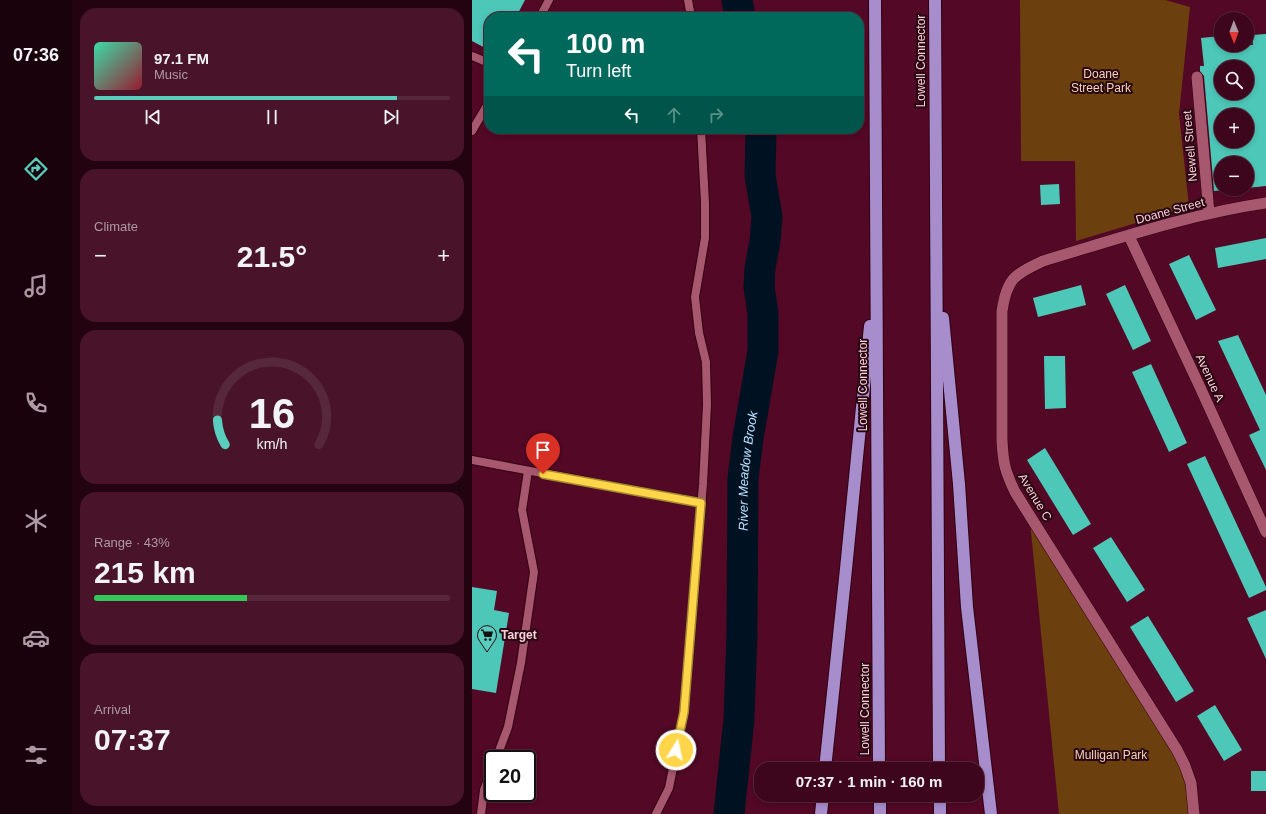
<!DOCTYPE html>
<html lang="en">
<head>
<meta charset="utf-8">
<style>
	:root { --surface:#3e061c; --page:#491429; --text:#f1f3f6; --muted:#ad99a3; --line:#57273b; --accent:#59cebf }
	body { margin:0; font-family:Arial,sans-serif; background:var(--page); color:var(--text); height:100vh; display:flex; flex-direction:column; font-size:15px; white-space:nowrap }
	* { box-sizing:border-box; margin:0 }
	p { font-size:13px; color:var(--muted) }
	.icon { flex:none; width:22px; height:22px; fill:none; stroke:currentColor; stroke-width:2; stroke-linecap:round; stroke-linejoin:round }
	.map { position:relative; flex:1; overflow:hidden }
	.details { display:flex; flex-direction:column; gap:8px; padding:8px; background:#22030f; width:400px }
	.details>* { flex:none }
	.top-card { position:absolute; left:12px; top:12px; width:380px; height:122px; border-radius:16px; box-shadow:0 2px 6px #0003,0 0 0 1px var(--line); background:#00695c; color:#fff; overflow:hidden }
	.needle { width:26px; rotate:179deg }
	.controls { position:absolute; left:742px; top:12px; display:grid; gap:8px }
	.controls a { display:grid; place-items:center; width:40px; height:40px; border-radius:50%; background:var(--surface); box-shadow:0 2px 6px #0003,0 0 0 1px var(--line); font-size:20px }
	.speed { position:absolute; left:12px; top:750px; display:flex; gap:8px; font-size:20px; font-weight:700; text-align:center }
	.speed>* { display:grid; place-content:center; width:52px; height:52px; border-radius:50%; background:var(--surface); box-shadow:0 2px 6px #0003,0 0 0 1px var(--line); line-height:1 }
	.speed .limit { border:2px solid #111; border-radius:6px; background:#fff; color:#111 }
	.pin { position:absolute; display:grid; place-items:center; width:34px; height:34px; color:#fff; margin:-41px -17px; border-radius:50% 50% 50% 0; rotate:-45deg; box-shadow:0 0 4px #0007 }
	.pin .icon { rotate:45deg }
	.me { position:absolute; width:44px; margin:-22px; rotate:10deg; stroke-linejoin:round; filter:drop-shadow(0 0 3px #0008) }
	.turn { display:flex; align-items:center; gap:14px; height:84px; padding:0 16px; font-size:18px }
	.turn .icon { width:52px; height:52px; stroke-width:2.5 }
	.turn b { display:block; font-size:28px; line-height:34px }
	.lanes { display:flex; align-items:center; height:38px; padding:0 16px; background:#0003; justify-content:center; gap:20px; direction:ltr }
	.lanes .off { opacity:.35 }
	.big { font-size:30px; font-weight:800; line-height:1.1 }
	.details .tile { flex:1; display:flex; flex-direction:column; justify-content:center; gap:6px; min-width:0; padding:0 14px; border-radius:16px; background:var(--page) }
	.details .dial { align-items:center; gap:0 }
	.dial svg { height:104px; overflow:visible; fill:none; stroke:var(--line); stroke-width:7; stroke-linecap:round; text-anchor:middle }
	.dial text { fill:var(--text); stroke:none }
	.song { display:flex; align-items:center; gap:12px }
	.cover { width:48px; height:48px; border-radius:6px; background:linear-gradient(135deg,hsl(160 70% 55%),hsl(350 70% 35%)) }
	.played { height:4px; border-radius:2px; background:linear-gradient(90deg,var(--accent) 85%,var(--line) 85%) }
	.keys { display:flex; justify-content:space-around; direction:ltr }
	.heat { display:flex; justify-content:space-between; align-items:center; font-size:22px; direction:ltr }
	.charge { height:6px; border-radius:3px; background:linear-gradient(90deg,#34c759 43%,var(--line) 0) }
	.trip { position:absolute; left:282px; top:762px; width:230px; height:40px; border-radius:16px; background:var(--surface); box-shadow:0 2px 6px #0003,0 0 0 1px var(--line); font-weight:800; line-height:40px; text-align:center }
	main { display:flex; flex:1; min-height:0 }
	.tabs { display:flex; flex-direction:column; width:72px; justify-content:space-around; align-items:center; background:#19020b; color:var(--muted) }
	.tabs .icon { width:28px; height:28px }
	.tabs .on { color:var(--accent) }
	.tabs b { font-size:18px; color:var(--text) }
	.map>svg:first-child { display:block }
</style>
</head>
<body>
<main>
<nav class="tabs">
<b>07:36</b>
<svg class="icon on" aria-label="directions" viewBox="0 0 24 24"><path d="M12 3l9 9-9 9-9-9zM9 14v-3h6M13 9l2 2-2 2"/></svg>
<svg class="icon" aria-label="music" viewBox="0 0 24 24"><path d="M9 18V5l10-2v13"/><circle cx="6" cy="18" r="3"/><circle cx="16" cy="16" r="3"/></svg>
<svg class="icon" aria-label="phone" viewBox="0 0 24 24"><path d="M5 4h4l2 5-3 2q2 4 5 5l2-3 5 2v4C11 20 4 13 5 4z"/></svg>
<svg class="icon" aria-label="climate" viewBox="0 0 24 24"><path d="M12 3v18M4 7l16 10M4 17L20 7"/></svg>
<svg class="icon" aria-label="car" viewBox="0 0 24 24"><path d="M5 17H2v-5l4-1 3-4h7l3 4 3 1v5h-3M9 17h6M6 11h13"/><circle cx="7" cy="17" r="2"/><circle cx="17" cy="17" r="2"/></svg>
<svg class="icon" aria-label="filters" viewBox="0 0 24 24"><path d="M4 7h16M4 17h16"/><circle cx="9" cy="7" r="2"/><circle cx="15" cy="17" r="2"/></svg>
</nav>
<section class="details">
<div class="tile">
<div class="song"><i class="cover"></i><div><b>97.1 FM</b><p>Music</p></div></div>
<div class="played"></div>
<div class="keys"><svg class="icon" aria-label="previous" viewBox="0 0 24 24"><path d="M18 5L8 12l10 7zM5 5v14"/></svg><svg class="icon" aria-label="pause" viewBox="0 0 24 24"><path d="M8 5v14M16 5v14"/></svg><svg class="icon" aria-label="next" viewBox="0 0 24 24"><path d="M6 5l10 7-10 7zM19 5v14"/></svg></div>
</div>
<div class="tile"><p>Climate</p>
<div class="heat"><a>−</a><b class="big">21.5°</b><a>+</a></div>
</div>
<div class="tile dial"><svg viewBox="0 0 100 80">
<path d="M14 69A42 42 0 1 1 86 69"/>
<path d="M14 69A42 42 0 0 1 8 50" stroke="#59cebf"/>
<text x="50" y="56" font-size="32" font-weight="700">16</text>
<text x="50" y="72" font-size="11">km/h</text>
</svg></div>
<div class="tile"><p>Range · 43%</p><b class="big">215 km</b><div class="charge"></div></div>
<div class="tile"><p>Arrival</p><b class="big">07:37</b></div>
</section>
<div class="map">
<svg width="794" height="814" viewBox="0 0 794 814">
	<rect width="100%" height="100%" fill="#530826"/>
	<g fill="#6c400e">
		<path d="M 548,0 L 693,0 L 718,7 L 707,114 L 717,207 L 604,241 L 603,161 L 549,161 Z"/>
		<path d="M 557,512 L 705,750 L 722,814 L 587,814 Z"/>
	</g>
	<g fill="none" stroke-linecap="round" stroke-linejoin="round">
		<g stroke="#001222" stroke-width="31">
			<path d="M 265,0 L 268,17"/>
			<path id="s1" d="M 257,814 L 267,719 L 270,633 L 271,478 L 276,438 L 291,351 L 291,313 L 287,287 L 288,268 L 293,241 L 295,217 L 288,175 L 289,129"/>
		</g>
	</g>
	<g fill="#4dc7b8" fill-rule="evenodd">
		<path d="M 0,0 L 53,0 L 44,17 L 17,17 L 17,50 L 0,41 Z"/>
		<path d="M 794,34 L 794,186 L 775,188 L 775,163 L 749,163 L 749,189 L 765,189 L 742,191 L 732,76 L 728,71 L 728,66 L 732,66 L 729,38 L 749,36 L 749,45 L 781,45 L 780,35 ZM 749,67 L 775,67 L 775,93 L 749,93 ZM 749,115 L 775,115 L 775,141 L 749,141 Z"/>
		<path d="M 587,184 L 588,204 L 569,205 L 568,185 Z"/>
		<path d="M 794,238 L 794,259 L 746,268 L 743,248 Z"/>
		<path d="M 717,255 L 744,310 L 724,320 L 697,264 Z"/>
		<path d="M 609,285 L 614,305 L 566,317 L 561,298 Z"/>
		<path d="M 653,285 L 679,341 L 661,350 L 634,294 Z"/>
		<path d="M 766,335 L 794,395 L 794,470 L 777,435 L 788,430 L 746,341 Z"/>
		<path d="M 572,356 L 593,356 L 594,408 L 573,409 Z"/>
		<path d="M 679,364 L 715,443 L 697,452 L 660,372 Z"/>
		<path d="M 573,448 L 619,524 L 601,535 L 555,460 Z"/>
		<path d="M 733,456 L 794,587 L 794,590 L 777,598 L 715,464 Z"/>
		<path d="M 639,537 L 673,590 L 655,602 L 621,548 Z"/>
		<path d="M 0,587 L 25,591 L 22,610 L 37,613 L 24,693 L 0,689 Z"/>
		<path d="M 794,610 L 794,659 L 775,618 Z"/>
		<path d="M 676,616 L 722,691 L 704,702 L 658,627 Z"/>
		<path d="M 743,705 L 770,750 L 752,761 L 725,716 Z"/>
		<rect x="779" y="771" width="15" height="20"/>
	</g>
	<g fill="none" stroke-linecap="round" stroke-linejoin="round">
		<defs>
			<g id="service">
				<path d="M 216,0 L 219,17"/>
				<path d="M 68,17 L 77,0"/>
				<path d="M 0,56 L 17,63"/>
				<path d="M 0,131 L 17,102"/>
				<path d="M 0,460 L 229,503"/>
				<path d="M 24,759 L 36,727 L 49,663 L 62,572 L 50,510 L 56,471"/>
				<path d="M 9,814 L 12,790 L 21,767"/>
				<path d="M 184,814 L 197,788 L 212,712 L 231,484 L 235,405 L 234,362 L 227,333 L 223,297 L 233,238 L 233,203 L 229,129"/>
			</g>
			<g id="minor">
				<path d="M 725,77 L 737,213"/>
				<path d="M 657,236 L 727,385 L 794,532"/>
				<path d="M 722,814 L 719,783 L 713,766 L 705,750 L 543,492 C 533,471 531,463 530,440 L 530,311 C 535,278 542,275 571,261 C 645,239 718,214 794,203"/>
			</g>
			<g id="motorway">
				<path d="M 403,0 L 407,769"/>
				<path d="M 463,0 L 467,769"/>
				<path d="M 471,318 L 487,484 L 495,607 L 519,814"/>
				<path d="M 353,769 L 374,569 L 398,326"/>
				<path d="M 408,795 L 408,814"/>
				<path d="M 468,795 L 468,814"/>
				<path d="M 349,814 L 351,795"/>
			</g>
		</defs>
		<use href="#service" stroke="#300010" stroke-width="10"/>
		<use href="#minor" stroke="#300010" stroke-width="12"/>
		<use href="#motorway" stroke="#300010" stroke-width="14"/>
		<use href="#service" stroke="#a8586e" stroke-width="8"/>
		<use href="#minor" stroke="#a8586e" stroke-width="11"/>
		<use href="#motorway" stroke="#a88dcd" stroke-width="12"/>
	</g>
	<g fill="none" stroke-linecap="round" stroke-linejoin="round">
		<defs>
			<path id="route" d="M 71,474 L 229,503 L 212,712 L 204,750"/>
		</defs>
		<use href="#route" stroke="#a68a30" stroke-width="10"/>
		<use href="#route" stroke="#ffd54a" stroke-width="7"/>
	</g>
	<defs>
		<symbol id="supermarket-pin" viewBox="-11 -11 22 30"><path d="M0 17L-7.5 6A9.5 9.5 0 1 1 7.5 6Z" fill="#59cebf" stroke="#270812"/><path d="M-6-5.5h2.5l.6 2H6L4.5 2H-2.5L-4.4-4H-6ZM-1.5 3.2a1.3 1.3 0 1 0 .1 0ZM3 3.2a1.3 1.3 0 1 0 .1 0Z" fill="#111"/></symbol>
	</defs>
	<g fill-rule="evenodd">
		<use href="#supermarket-pin" x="4" y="624" width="22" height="30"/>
	</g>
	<g text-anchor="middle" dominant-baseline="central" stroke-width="4" stroke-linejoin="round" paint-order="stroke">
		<g font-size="12" fill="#fdcfd9" stroke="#270812">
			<text transform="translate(449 61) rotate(-90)">Lowell Connector</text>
			<text transform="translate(718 146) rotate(-95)">Newell Street</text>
			<text transform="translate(698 211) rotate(-15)">Doane Street</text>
			<text transform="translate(738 378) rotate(65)">Avenue A</text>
			<text transform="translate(391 385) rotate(-90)">Lowell Connector</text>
			<text transform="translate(563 497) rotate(59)">Avenue C</text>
			<text transform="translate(393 709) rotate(-90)">Lowell Connector</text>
		</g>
		<g font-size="12" fill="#f7d4b5" stroke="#270812">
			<text x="629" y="74">Doane<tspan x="629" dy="14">Street Park</tspan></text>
			<text x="639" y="755">Mulligan Park</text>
		</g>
		<g font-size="12" font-weight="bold" fill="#fdcfd9" stroke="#270812" text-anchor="start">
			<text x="29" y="635">Target</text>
		</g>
		<g font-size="13" font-style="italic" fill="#bce0fe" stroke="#270812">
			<text stroke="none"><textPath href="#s1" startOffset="344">River Meadow Brook</textPath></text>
		</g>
	</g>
</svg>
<div class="controls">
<a><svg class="needle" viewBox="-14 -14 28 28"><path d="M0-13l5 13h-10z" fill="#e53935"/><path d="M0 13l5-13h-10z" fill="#ad99a3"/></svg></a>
<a><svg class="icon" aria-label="search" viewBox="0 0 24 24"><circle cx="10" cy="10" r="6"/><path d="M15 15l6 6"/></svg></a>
<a>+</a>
<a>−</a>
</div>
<div class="speed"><div class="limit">20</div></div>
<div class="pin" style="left:71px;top:474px;background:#d93025"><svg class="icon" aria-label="arrive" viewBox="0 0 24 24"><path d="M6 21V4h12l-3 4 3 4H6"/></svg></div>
<svg class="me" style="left:204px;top:750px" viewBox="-20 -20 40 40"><circle r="17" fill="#ffd54a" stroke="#fff" stroke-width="3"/><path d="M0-11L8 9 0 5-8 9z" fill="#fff"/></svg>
<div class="trip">07:37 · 1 min · 160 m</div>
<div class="top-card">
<div class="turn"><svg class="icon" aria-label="left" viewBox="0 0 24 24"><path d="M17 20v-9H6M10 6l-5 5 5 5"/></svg><div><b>100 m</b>Turn left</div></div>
<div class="lanes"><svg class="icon" aria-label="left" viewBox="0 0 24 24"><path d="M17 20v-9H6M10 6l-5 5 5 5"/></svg><svg class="icon off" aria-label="ahead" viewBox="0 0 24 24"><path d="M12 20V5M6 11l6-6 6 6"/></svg><svg class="icon off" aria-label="right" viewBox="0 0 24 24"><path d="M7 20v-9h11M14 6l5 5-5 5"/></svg></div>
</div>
</div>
</main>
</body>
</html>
